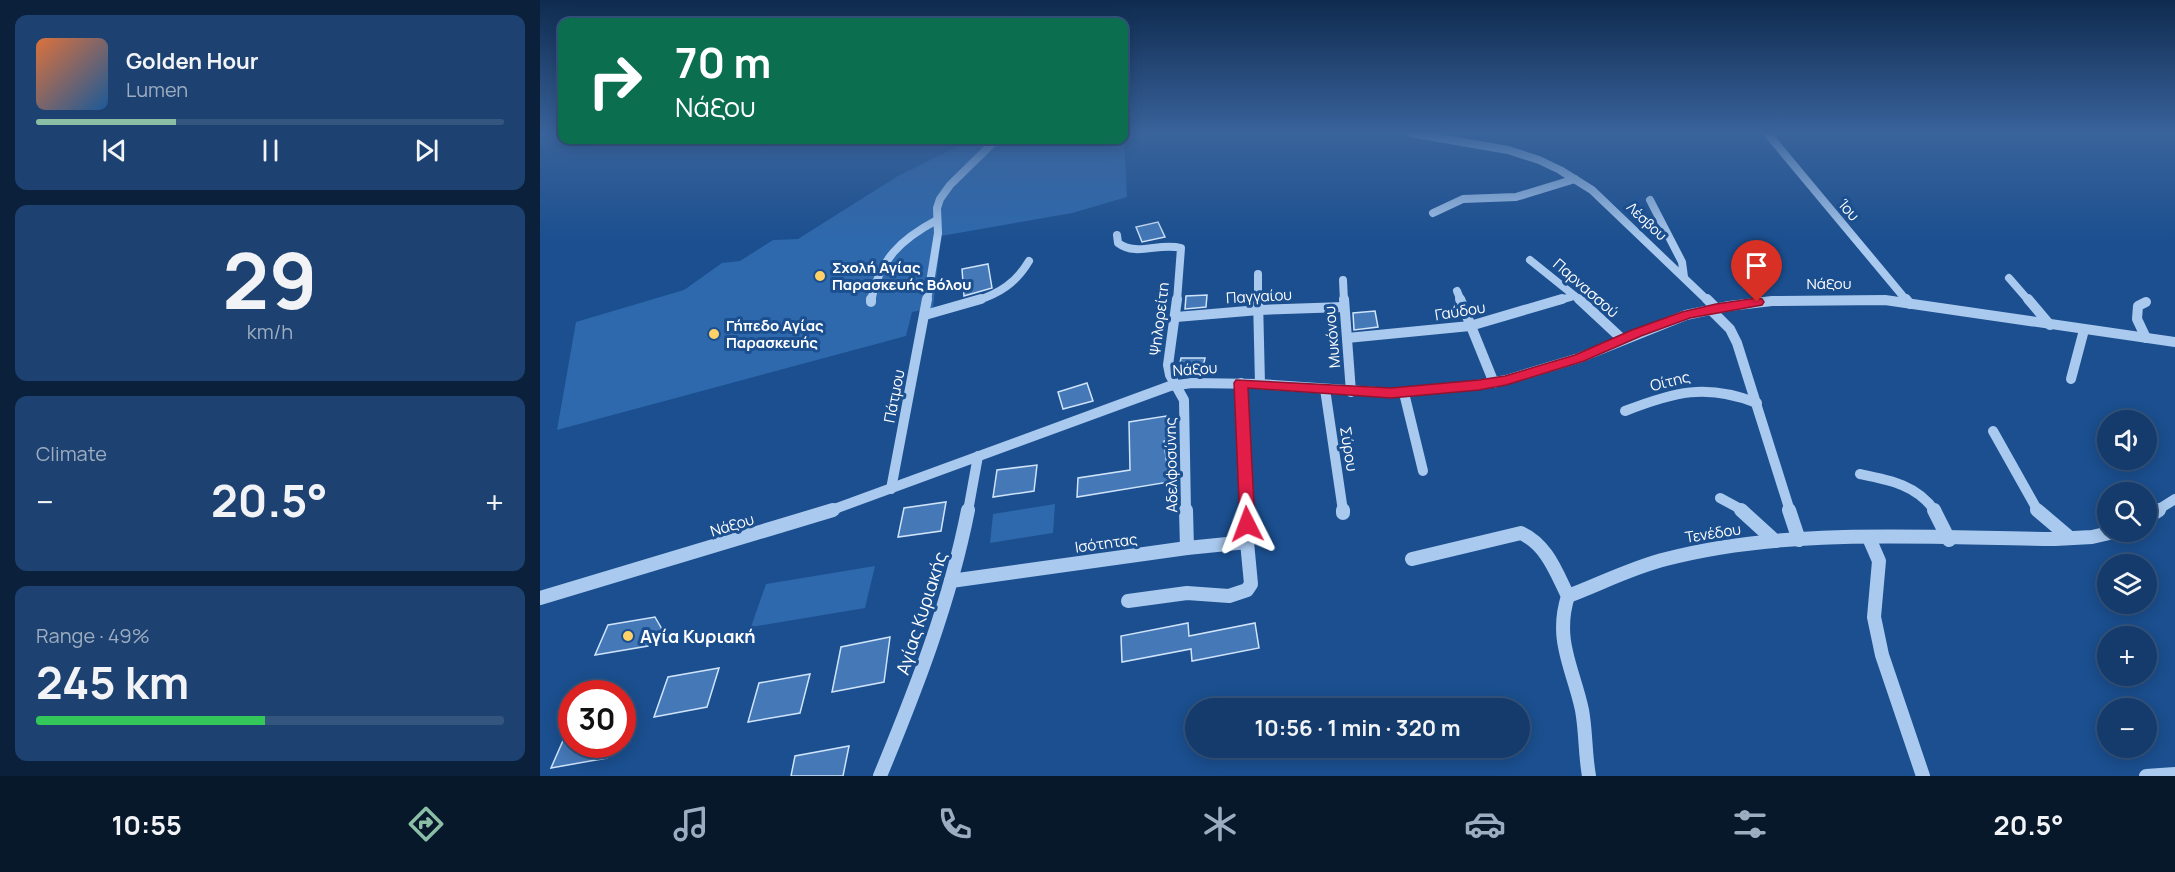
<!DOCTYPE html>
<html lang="en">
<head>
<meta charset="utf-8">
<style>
	:root { --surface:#143b6b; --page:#1d4271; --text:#f1f3f6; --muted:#9dadc1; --line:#33557e; --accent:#8abfa5 }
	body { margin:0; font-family:Manrope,sans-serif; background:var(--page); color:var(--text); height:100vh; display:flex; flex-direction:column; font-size:22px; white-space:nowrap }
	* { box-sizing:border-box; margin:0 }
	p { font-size:20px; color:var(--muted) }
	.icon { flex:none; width:33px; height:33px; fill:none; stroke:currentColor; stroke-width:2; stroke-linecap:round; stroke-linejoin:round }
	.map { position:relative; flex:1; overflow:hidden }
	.side { display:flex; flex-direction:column; gap:15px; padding:15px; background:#0b203b; width:540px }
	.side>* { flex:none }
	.banner { position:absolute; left:18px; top:18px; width:570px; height:126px; border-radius:12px; box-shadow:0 3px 15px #0003,0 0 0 2px var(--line); background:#0b6e4f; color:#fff; overflow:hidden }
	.tools { position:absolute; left:1557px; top:410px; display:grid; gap:12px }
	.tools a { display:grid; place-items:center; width:60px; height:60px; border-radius:50%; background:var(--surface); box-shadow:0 3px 15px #0003,0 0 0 2px var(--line); font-size:30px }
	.speed { position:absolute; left:18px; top:680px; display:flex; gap:12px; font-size:30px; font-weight:700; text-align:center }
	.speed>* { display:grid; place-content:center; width:78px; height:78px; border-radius:50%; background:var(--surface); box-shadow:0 3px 15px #0003,0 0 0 2px var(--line); line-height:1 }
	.speed .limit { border:9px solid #d22; background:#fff; color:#111 }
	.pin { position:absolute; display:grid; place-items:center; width:51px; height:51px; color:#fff; margin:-62px -26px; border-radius:50% 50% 50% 0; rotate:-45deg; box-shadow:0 0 6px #0007 }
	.pin .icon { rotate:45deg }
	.me { position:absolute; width:66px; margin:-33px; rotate:357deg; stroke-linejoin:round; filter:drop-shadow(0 0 4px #0008) }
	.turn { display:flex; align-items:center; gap:21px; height:126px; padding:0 18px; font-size:27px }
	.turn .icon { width:78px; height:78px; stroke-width:2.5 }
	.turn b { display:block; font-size:42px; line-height:51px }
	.big { font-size:45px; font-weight:700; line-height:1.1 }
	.side .widget { flex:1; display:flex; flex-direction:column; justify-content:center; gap:9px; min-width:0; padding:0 21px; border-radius:12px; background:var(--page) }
	.side .dial { align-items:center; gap:0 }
	.dial b { font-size:78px; line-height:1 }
	.song { display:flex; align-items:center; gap:18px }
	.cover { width:72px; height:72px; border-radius:9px; background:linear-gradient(135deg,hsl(20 70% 55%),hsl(210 70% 35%)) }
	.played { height:6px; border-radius:3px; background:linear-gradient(90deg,var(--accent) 30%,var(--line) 30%) }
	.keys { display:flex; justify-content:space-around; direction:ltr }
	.heat { display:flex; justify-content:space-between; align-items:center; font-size:33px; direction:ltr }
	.charge { height:9px; border-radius:4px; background:linear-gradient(90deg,#34c759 49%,var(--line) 0) }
	.trip { position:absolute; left:645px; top:698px; width:345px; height:60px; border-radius:30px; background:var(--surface); box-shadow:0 3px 15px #0003,0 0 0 2px var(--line); font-weight:700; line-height:60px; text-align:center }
	.tabs { display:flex; height:96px; justify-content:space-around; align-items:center; background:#08182b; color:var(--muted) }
	.tabs .icon { width:42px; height:42px }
	.tabs .current { color:var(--accent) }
	.tabs b { font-size:27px; color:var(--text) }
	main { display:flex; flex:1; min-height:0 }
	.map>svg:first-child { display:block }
</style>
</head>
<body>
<main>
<section class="side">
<div class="widget">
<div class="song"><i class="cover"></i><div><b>Golden Hour</b><p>Lumen</p></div></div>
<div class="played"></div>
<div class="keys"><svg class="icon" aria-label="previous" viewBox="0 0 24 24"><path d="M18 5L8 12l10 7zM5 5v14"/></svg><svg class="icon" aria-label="pause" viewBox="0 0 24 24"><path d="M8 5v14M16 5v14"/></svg><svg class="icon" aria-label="next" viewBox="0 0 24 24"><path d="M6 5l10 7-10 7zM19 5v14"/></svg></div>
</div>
<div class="widget dial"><b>29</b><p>km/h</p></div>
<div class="widget"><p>Climate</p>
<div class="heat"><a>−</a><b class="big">20.5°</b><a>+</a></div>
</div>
<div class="widget"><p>Range · 49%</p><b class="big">245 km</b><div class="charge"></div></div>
</section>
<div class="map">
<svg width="1635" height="776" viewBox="0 0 1635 776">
	<rect width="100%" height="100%" fill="#1b4f8f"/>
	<g fill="#2e69ad">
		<path d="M 584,137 L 587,197 L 532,213 L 401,236 L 393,308 L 372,312 L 366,336 L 17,430 L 36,322 L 144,290 L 182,263 L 200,261 L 233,240 L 258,239 L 358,176 L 431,140 L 584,140 Z"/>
		<path d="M 515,504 L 513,533 L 450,543 L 453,514 Z"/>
		<path d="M 335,566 L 325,608 L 211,627 L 226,584 Z"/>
	</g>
	<g fill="#4478b7" stroke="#cfe3fa" stroke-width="1.5">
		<path d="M 618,222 L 625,237 L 602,242 L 596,227 Z"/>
		<path d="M 448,264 L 452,288 L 424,296 L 422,269 Z"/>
		<path d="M 667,295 L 666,307 L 645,309 L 646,296 Z"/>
		<path d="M 835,311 L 838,327 L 814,330 L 813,313 Z"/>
		<path d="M 641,358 L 665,358 L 662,373 L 638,373 Z"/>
		<path d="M 547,383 L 553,401 L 523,409 L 518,392 Z"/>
		<path d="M 626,416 L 628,440 L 624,441 L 629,482 L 537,497 L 538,478 L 590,470 L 589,422 Z"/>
		<path d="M 497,465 L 494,491 L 453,497 L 457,470 Z"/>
		<path d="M 406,502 L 401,531 L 358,537 L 364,508 Z"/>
		<path d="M 115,617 L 123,631 L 112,636 L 108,646 L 55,655 L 68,625 Z"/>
		<path d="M 648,623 L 649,636 L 715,623 L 719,648 L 652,661 L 651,649 L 582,662 L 581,636 Z"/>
		<path d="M 350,637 L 344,682 L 292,692 L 301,647 Z"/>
		<path d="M 179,668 L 167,707 L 114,717 L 128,677 Z"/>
		<path d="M 270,674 L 260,713 L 208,722 L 219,683 Z"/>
		<path d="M 32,720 L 32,744 L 72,744 L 67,758 L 11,768 Z"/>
		<path d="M 309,746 L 303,776 L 251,776 L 255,756 Z"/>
	</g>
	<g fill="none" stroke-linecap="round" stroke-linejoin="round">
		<g stroke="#a9c9ee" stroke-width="8">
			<path d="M 870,133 L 968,150 L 999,160 L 1020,170 L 1052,190 L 1168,301"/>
			<path d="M 1227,133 L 1367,301"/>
			<path d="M 1110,200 L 1142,262 L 1144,277"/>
			<path d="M 893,213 L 923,199 L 976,197 L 1035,179"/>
			<path d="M 577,235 L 578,243 C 597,257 619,242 641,248 L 637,301"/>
			<path d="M 990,260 L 1041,301"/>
			<path d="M 718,274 L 718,301"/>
			<path d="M 1469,278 L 1489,301"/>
			<path d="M 803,280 L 804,301"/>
			<path d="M 917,291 L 921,301"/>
			<path d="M 331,301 C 339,260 361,239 397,220"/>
			<path d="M 387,301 L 398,233 L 397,208 L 400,199 L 410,185 L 456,140"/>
			<path d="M 436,301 C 460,293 476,283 489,261"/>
			<path d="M 1017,301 L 1034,296"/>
			<path d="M 1250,301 L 1351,301"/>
		</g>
		<g stroke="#a9c9ee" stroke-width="10">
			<path d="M 637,299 L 628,365 L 630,375 L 644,400 L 646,511"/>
			<path d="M 718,299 L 720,384"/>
			<path d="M 804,299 L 811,392"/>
			<path d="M 920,299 L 954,383"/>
			<path d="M 1039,299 L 1082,339"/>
			<path d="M 1167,299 L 1176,308"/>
			<path d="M 1366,299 L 1370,304"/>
			<path d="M 1488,299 L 1510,325"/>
			<path d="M 331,302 L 331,299"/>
			<path d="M 1606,302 L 1598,306 L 1597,319 L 1606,338"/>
			<path d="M 1170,309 L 1190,329 L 1197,343 L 1250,511"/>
			<path d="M 385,315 L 441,299"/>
			<path d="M 636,317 L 719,310 L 804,307"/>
			<path d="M 807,338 L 930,326 L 1022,299"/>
			<path d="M 1531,379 L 1544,330"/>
			<path d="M 701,383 L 706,511"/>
			<path d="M 785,389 L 803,511"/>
			<path d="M 864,393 L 883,471"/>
			<path d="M 1085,411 C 1134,392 1166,383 1217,403"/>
			<path d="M 1453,431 L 1498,511"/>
			<path d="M 1320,474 C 1350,480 1377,485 1395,511"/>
			<path d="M 351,489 L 387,299"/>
			<path d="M 1180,498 L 1204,511"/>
			<path d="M 289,511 L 630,386 L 652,383 L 720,384 L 851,393 L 939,385 L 966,380 L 1039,358 L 1146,315 L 1189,306 L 1232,301 L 1345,300 L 1635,342"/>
			<path d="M 428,511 L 438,456"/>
			<path d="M 1616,511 L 1635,499"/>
		</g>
		<g stroke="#a9c9ee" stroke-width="14">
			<path d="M 646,510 L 647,548"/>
			<path d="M 803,510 L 803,513"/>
			<path d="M 1201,510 L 1235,541"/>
			<path d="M 1249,510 L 1259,540"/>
			<path d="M 1394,510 L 1409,540"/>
			<path d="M 1497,510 L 1530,538"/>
			<path d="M 1606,518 L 1619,510"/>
			<path d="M 1329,538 L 1339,561 L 1334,617 L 1342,655 L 1383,776"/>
			<path d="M 872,559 L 981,533 C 1007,545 1016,572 1028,596"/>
			<path d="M 411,581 L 647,548 L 707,542 L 706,510"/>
			<path d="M 1028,596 C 1060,584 1093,567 1126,559 C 1248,527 1389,538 1515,539 L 1552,537 L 1578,531"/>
			<path d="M 1028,596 C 1014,640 1033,668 1042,710 C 1046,732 1045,754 1049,776"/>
			<path d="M 0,598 L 293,510"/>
			<path d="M 588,601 L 647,593 L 689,596 L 707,590 L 711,584 L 707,542"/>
			<path d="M 340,776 C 376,689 410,602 428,510"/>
			<path d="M 1606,776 L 1635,774"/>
		</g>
	</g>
	<linearGradient id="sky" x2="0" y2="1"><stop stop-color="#0f2b4f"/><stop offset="0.55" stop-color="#39639b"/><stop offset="1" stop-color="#39639b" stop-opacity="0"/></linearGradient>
	<rect width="1635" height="242" fill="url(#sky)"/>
	<path fill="#e11d48" stroke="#92132f" stroke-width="1.5" d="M 1217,298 L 1222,299 L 1224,302 L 1222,305 L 1150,318 L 1101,336 L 1044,361 L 966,385 L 939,390 L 851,398 L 708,388 L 715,524 L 713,528 L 707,530 L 702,528 L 700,524 L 694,383 L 696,380 L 851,388 L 939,380 L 965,376 L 1035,355 L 1092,330 L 1142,312 L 1176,304 Z"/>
	<g fill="#ffd166" stroke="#1b4f8f" stroke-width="2">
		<circle cx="280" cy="276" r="6"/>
		<circle cx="174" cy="334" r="6"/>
		<circle cx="88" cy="636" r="6"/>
	</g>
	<g text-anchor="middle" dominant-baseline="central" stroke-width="6" stroke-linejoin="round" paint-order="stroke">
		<g font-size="14" fill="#fff" stroke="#1b4f8f">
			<text transform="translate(1107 221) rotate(43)">Λέσβου</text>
		</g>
		<g font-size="15" fill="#fff" stroke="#1b4f8f">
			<text transform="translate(1309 210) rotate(49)">Ίου</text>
			<text x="1289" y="283">Νάξου</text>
			<text transform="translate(1046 288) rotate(41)">Παρνασσού</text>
			<text transform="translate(719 296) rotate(-3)">Παγγαίου</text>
			<text transform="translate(920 311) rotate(-9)">Γαύδου</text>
			<text transform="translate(619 319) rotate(-83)">Ψηλορείτη</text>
			<text transform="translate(792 337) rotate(-95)">Μυκόνου</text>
			<text transform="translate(655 369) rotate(-4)">Νάξου</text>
			<text transform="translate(1130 381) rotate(-14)">Οίτης</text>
			<text transform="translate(354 396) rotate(-79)">Πάτμου</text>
			<text transform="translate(809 449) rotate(81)">Σύρου</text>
			<text transform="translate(631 465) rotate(-91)">Αδελφοσύνης</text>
			<text transform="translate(192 525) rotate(-17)">Νάξου</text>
			<text transform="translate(1173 533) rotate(-9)">Τενέδου</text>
			<text transform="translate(566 543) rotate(-8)">Ισότητας</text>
		</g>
		<g font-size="15" font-weight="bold" fill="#fff" stroke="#1b4f8f" text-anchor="start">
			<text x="292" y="267">Σχολή Αγίας<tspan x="292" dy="17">Παρασκευής Βόλου</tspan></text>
			<text x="186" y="325">Γήπεδο Αγίας<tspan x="186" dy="17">Παρασκευής</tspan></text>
		</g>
		<g font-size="18" fill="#fff" stroke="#1b4f8f">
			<text transform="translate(381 613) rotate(-72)">Αγίας Κυριακής</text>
		</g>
		<g font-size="18" font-weight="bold" fill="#fff" stroke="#1b4f8f" text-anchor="start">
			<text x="100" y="636">Αγία Κυριακή</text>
		</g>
	</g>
</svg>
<div class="tools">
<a><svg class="icon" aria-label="sound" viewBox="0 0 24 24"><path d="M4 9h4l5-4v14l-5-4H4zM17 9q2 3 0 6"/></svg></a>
<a><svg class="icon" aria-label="search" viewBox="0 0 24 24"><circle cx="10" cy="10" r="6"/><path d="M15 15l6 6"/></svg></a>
<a><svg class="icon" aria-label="layers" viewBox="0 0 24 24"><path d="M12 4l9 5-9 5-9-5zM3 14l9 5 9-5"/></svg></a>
<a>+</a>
<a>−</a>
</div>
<div class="speed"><div class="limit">30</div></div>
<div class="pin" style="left:1217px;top:302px;background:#d93025"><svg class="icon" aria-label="arrive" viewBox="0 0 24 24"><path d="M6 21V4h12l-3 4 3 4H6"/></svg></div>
<svg class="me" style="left:707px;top:524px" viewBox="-20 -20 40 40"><path d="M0-17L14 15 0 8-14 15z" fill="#e11d48" stroke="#fff" stroke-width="4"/></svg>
<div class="trip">10:56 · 1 min · 320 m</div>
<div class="banner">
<div class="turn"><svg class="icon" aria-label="right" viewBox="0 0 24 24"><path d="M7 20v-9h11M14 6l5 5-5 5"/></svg><div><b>70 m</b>Νάξου</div></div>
</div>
</div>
</main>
<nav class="tabs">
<b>10:55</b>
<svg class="icon current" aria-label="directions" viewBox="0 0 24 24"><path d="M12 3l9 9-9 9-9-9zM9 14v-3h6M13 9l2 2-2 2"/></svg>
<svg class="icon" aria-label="music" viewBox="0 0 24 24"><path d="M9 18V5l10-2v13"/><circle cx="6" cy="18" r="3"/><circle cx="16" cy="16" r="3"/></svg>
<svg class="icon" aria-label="phone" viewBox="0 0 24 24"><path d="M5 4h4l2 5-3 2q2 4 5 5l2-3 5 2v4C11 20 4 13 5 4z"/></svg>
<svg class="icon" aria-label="climate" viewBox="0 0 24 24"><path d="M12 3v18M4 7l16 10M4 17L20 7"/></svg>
<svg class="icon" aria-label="car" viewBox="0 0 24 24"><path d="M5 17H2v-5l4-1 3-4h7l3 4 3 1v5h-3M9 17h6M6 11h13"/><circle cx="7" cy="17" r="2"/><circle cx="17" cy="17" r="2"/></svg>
<svg class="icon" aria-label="filters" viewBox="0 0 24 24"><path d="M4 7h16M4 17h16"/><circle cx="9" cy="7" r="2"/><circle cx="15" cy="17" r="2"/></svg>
<b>20.5°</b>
</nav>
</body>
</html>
